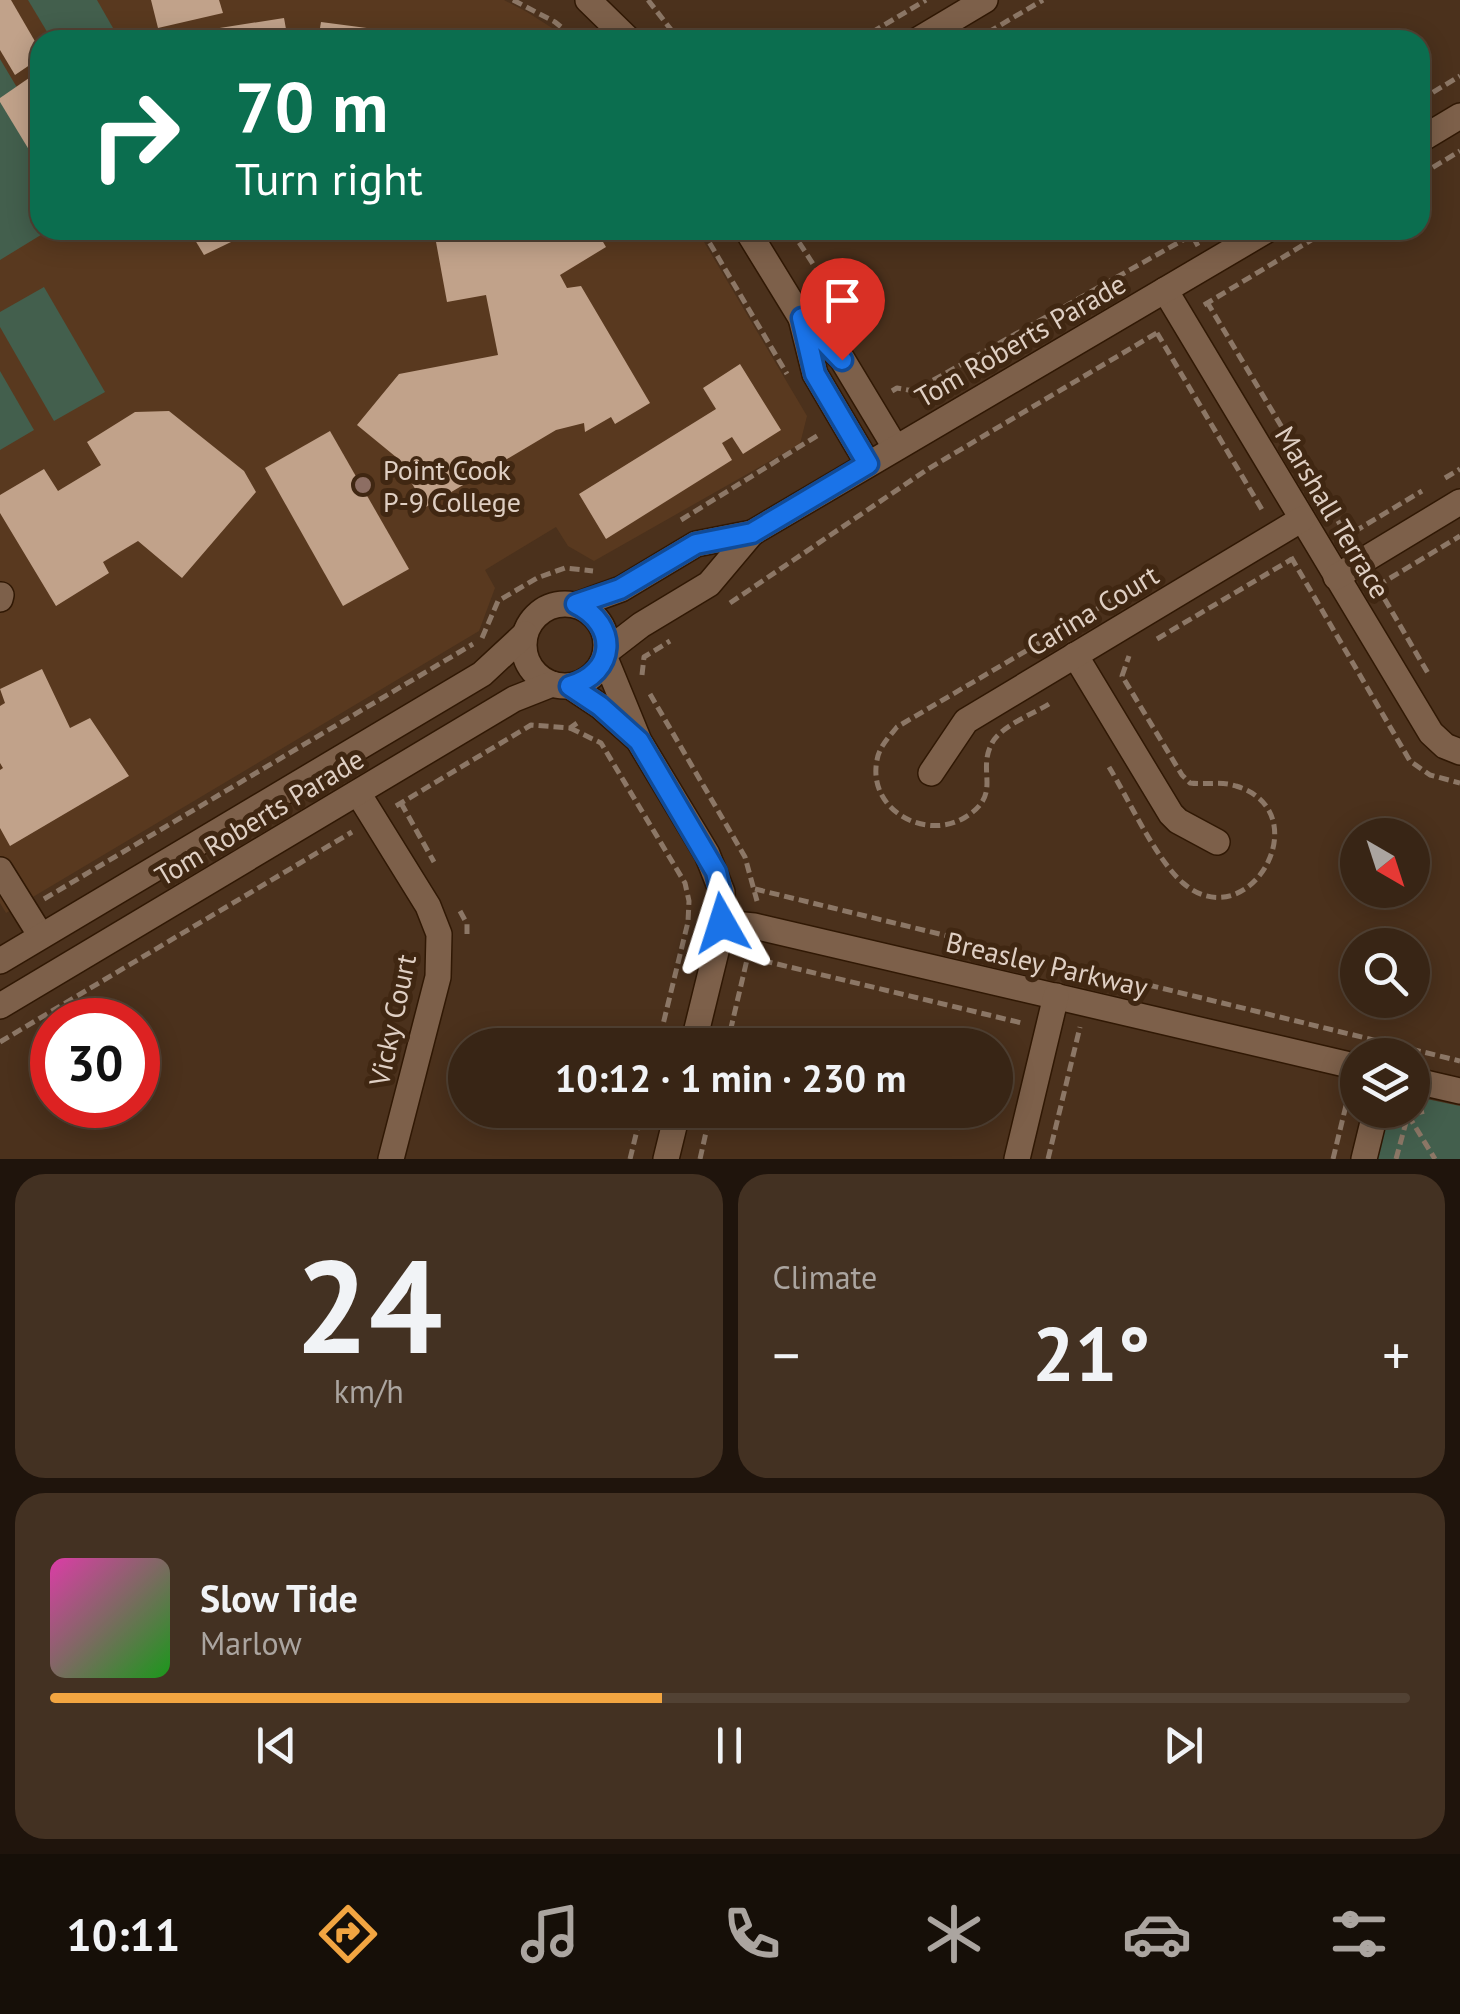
<!DOCTYPE html>
<html lang="en">
<head>
<meta charset="utf-8">
<style>
	:root { --surface:#382515; --page:#433122; --text:#f1f3f6; --muted:#aba5a0; --line:#524234; --accent:#f2a541 }
	body { margin:0; font-family:"PT Sans",sans-serif; background:var(--page); color:var(--text); height:100vh; display:flex; flex-direction:column; font-size:38px; white-space:nowrap }
	* { box-sizing:border-box; margin:0 }
	p { font-size:32px; color:var(--muted) }
	.icon { flex:none; width:55px; height:55px; fill:none; stroke:currentColor; stroke-width:2; stroke-linecap:round; stroke-linejoin:round }
	.map { position:relative; height:1159px; overflow:hidden }
	.details { display:flex; flex-direction:column; gap:15px; padding:15px; background:#1f140c; flex:1 }
	.details>* { flex:none }
	.banner { position:absolute; left:30px; top:30px; width:1400px; height:210px; border-radius:30px; box-shadow:0 5px 25px #0003,0 0 0 2px var(--line); background:#0b6e4f; color:#fff; overflow:hidden }
	.needle { width:65px; rotate:141deg }
	.tools { position:absolute; left:1340px; top:818px; display:grid; gap:20px }
	.tools a { display:grid; place-items:center; width:90px; height:90px; border-radius:50%; background:var(--surface); box-shadow:0 5px 25px #0003,0 0 0 2px var(--line); font-size:50px }
	.speed { position:absolute; left:30px; top:998px; display:flex; gap:20px; font-size:50px; font-weight:700; text-align:center }
	.speed>* { display:grid; place-content:center; width:130px; height:130px; border-radius:50%; background:var(--surface); box-shadow:0 5px 25px #0003,0 0 0 2px var(--line); line-height:1 }
	.speed .limit { border:15px solid #d22; background:#fff; color:#111 }
	.pin { position:absolute; display:grid; place-items:center; width:85px; height:85px; color:#fff; margin:-102px -42px; border-radius:50% 50% 50% 0; rotate:-45deg; box-shadow:0 0 10px #0007 }
	.pin .icon { rotate:45deg }
	.me { position:absolute; width:110px; margin:-55px; rotate:354deg; stroke-linejoin:round; filter:drop-shadow(0 0 8px #0008) }
	.turn { display:flex; align-items:center; gap:35px; height:210px; padding:0 40px; font-size:45px }
	.turn .icon { width:130px; height:130px; stroke-width:2.5 }
	.turn b { display:block; font-size:70px; line-height:85px }
	.big { font-size:75px; font-weight:800; line-height:1.1 }
	.details .widget { flex:1; display:flex; flex-direction:column; justify-content:center; gap:15px; min-width:0; padding:0 35px; border-radius:30px; background:var(--page) }
	.details .dial { align-items:center; gap:0 }
	.dial b { font-size:130px; line-height:1 }
	.song { display:flex; align-items:center; gap:30px }
	.cover { width:120px; height:120px; border-radius:15px; background:linear-gradient(135deg,hsl(320 70% 55%),hsl(120 70% 35%)) }
	.played { height:10px; border-radius:5px; background:linear-gradient(90deg,var(--accent) 45%,var(--line) 45%) }
	.keys { display:flex; justify-content:space-around; direction:ltr }
	.heat { display:flex; justify-content:space-between; align-items:center; font-size:55px; direction:ltr }
	.details .tiles { flex:1; display:grid; gap:15px; grid-template-columns:1fr 1fr }
	.widget:last-child { grid-column:span 2 }
	.trip { position:absolute; left:448px; top:1028px; width:565px; height:100px; border-radius:50px; background:var(--surface); box-shadow:0 5px 25px #0003,0 0 0 2px var(--line); font-weight:800; line-height:100px; text-align:center }
	.tab-bar { display:flex; height:160px; justify-content:space-around; align-items:center; background:#160f08; color:var(--muted) }
	.tab-bar .icon { width:70px; height:70px }
	.tab-bar .selected { color:var(--accent) }
	.tab-bar b { font-size:45px; color:var(--text) }
	.map>svg:first-child { display:block }
</style>
</head>
<body>
<div class="map">
<svg width="1460" height="1159" viewBox="0 0 1460 1159">
	<rect width="100%" height="100%" fill="#4b311c"/>
	<path fill="#59391f" d="M 0,0 L 504,0 L 527,12 L 571,40 L 40,40 L 40,230 L 697,230 L 807,416 L 800,444 L 594,561 L 568,546 L 556,527 L 485,570 L 495,588 L 479,631 L 6,913 L 0,903 Z"/>
	<g fill="#435f4d">
		<path d="M 28,0 L 97,0 L 113,28 L 92,40 L 52,40 Z"/>
		<path d="M 0,59 L 40,126 L 40,230 L 49,230 L 0,260 Z"/>
		<path d="M 44,287 L 105,392 L 54,421 L 0,327 L 0,312 Z"/>
		<path d="M 0,371 L 34,430 L 0,450 Z"/>
		<path d="M 1422,1098 L 1460,1106 L 1460,1159 L 1376,1159 L 1388,1115 L 1393,1110 L 1412,1110 L 1413,1099 Z"/>
	</g>
	<g fill="#c1a28a">
		<path d="M 0,0 L 11,0 L 40,50 L 40,58 L 15,75 L 0,50 Z"/>
		<path d="M 151,0 L 219,0 L 223,13 L 158,28 Z"/>
		<path d="M 284,18 L 288,40 L 209,40 L 207,30 Z"/>
		<path d="M 321,22 L 443,38 L 442,40 L 318,40 Z"/>
		<path d="M 29,78 L 40,97 L 40,161 L 37,163 L 0,102 L 0,98 Z"/>
		<path d="M 189,230 L 256,230 L 204,255 Z"/>
		<path d="M 455,230 L 596,230 L 606,247 L 560,275 L 567,288 L 581,286 L 650,403 L 615,424 L 611,417 L 585,432 L 584,423 L 556,430 L 426,507 L 396,457 L 357,425 L 399,374 L 498,355 L 486,295 L 447,302 L 436,242 Z"/>
		<path d="M 740,364 L 781,430 L 743,454 L 732,437 L 722,443 L 732,460 L 606,539 L 579,494 L 716,409 L 703,388 Z"/>
		<path d="M 169,411 L 244,471 L 256,492 L 182,578 L 138,541 L 103,562 L 109,573 L 56,606 L 0,513 L 0,495 L 44,469 L 58,491 L 101,465 L 87,442 L 135,412 Z"/>
		<path d="M 330,431 L 409,569 L 343,606 L 265,468 Z"/>
		<path d="M 42,669 L 70,728 L 90,718 L 129,776 L 10,846 L 0,828 L 0,770 L 3,768 L 0,763 L 0,706 L 5,703 L 0,689 Z"/>
	</g>
	<g fill="none" stroke-linecap="round" stroke-linejoin="round">
		<defs>
			<g id="minor">
				<path d="M 588,0 L 629,40"/>
				<path d="M 918,40 L 985,0"/>
				<path d="M 1420,140 L 1460,116"/>
				<path d="M 747,230 L 801,318 L 842,359 L 895,447"/>
				<path d="M 1165,290 L 1431,733 L 1445,746 L 1460,752"/>
				<path d="M 801,318 L 815,374 L 868,464"/>
				<path d="M 1336,577 L 1460,502"/>
				<path d="M 0,599 L 1,595"/>
				<circle cx="565" cy="645" r="41"/>
				<path d="M 577,605 L 621,589 L 696,544 L 752,533 L 1267,230"/>
				<path d="M 606,652 L 641,625 L 709,584 L 752,533"/>
				<path d="M 1075,655 L 1171,814 L 1178,821 L 1217,842"/>
				<path d="M 605,658 L 639,741 L 707,854 L 722,892 L 723,923 L 693,1045"/>
				<path d="M 570,686 L 600,706 L 635,737"/>
				<path d="M 931,773 L 966,721 L 1302,519"/>
				<path d="M 358,793 L 428,906 L 439,934 L 438,977 L 391,1159"/>
				<path d="M 0,870 L 41,936"/>
				<path d="M 723,923 L 754,926 L 1358,1067"/>
				<path d="M 0,961 L 482,674 L 525,634"/>
				<path d="M 0,1006 L 514,699 L 552,684"/>
				<path d="M 1412,1080 L 1460,1091"/>
				<path d="M 666,1159 L 678,1110"/>
				<path d="M 1017,1159 L 1056,996"/>
				<path d="M 1364,1159 L 1376,1110"/>
			</g>
		</defs>
		<use href="#minor" stroke="#301804" stroke-width="28"/>
		<g stroke="#8c7766" stroke-width="5" stroke-dasharray="10 5" stroke-linecap="butt">
			<path d="M 513,0 L 555,22 L 577,40"/>
			<path d="M 648,0 L 679,40"/>
			<path d="M 859,40 L 926,0"/>
			<path d="M 975,40 L 1043,0"/>
			<path d="M 1420,100 L 1460,76"/>
			<path d="M 1420,175 L 1460,151"/>
			<path d="M 702,230 L 787,374"/>
			<path d="M 791,230 L 863,341"/>
			<path d="M 1198,246 L 1192,235 L 1200,230"/>
			<path d="M 1207,302 L 1347,536"/>
			<path d="M 1204,305 L 1328,230"/>
			<path d="M 1157,333 L 1264,513"/>
			<path d="M 892,391 L 897,388 L 914,391 L 1192,235"/>
			<path d="M 1445,478 L 1460,469"/>
			<path d="M 681,520 L 820,434"/>
			<path d="M 1350,542 L 1347,536 L 1422,491"/>
			<path d="M 1291,557 L 1410,761 L 1430,775 L 1460,783"/>
			<path d="M 1377,586 L 1460,536"/>
			<path d="M 1377,586 L 1429,675"/>
			<path d="M 730,603 L 928,469 L 1160,331"/>
			<path d="M 482,638 L 498,601 L 537,578 L 565,568 L 593,571"/>
			<path d="M 1157,639 L 1292,559"/>
			<path d="M 642,675 L 644,657 L 670,641"/>
			<path d="M 650,694 L 745,857 L 757,901"/>
			<path d="M 1049,704 C 1033,714 1001,726 992,743 C 976,773 1004,794 964,818 C 924,841 867,809 877,760 C 879,747 889,737 897,727 L 1131,589"/>
			<path d="M 570,728 L 601,743 L 685,883 L 689,901 L 688,922 L 658,1045"/>
			<path d="M 1109,767 C 1128,798 1156,860 1183,883 C 1249,940 1321,812 1236,786 C 1221,781 1206,785 1190,783 L 1182,775 L 1122,676 L 1129,656"/>
			<path d="M 401,803 L 434,862"/>
			<path d="M 396,806 L 531,725 L 570,728 L 580,721"/>
			<path d="M 755,889 L 1460,1061"/>
			<path d="M 44,899 L 473,644"/>
			<path d="M 460,911 L 467,924 L 467,934"/>
			<path d="M 748,957 L 1022,1023"/>
			<path d="M 0,1042 L 352,832"/>
			<path d="M 727,1045 L 749,951"/>
			<path d="M 1401,1110 L 1408,1115 L 1425,1111"/>
			<path d="M 1408,1115 L 1435,1159"/>
			<path d="M 630,1159 L 642,1110"/>
			<path d="M 700,1159 L 711,1110"/>
			<path d="M 1048,1159 L 1080,1027"/>
			<path d="M 1333,1159 L 1349,1093"/>
			<path d="M 1396,1159 L 1408,1115"/>
		</g>
		<use href="#minor" stroke="#7d604a" stroke-width="25"/>
	</g>
	<g fill="none" stroke-linecap="round" stroke-linejoin="round">
		<defs>
			<path id="route" d="M 722,923 L 724,907 L 716,872 L 639,741 L 600,706 L 570,686 C 616,673 619,625 576,604 L 620,589 L 696,544 L 752,533 L 868,464 L 815,374 L 802,318 L 842,360"/>
		</defs>
		<use href="#route" stroke="#114b97" stroke-width="25"/>
		<use href="#route" stroke="#1a73e8" stroke-width="18"/>
	</g>
	<circle fill="#8d6e63" stroke="#402712" stroke-width="4" cx="363" cy="485" r="10"/>
	<g text-anchor="middle" dominant-baseline="central" stroke-width="10" stroke-linejoin="round" paint-order="stroke">
		<g font-size="28" fill="#dfcfc3" stroke="#402712">
			<text transform="translate(1020 340) rotate(-30)">Tom Roberts Parade</text>
			<text transform="translate(1333 512) rotate(59)">Marshall Terrace</text>
			<text transform="translate(1092 610) rotate(-31)">Carina Court</text>
			<text transform="translate(259 817) rotate(-31)">Tom Roberts Parade</text>
			<text transform="translate(1047 964) rotate(13)">Breasley Parkway</text>
			<text transform="translate(392 1020) rotate(-78)">Vicky Court</text>
		</g>
		<g font-size="28" fill="#dfcfc3" stroke="#402712" text-anchor="start">
			<text x="383" y="469">Point Cook<tspan x="383" dy="32">P-9 College</tspan></text>
		</g>
	</g>
</svg>
<div class="tools">
<a><svg class="needle" viewBox="-14 -14 28 28"><path d="M0-13l5 13h-10z" fill="#e53935"/><path d="M0 13l5-13h-10z" fill="#aba5a0"/></svg></a>
<a><svg class="icon" aria-label="search" viewBox="0 0 24 24"><circle cx="10" cy="10" r="6"/><path d="M15 15l6 6"/></svg></a>
<a><svg class="icon" aria-label="layers" viewBox="0 0 24 24"><path d="M12 4l9 5-9 5-9-5zM3 14l9 5 9-5"/></svg></a>
</div>
<div class="speed"><div class="limit">30</div></div>
<div class="pin" style="left:842px;top:360px;background:#d93025"><svg class="icon" aria-label="arrive" viewBox="0 0 24 24"><path d="M6 21V4h12l-3 4 3 4H6"/></svg></div>
<svg class="me" style="left:722px;top:923px" viewBox="-20 -20 40 40"><path d="M0-17L14 15 0 8-14 15z" fill="#1a73e8" stroke="#fff" stroke-width="4"/></svg>
<div class="trip">10:12 · 1 min · 230 m</div>
<div class="banner">
<div class="turn"><svg class="icon" aria-label="right" viewBox="0 0 24 24"><path d="M7 20v-9h11M14 6l5 5-5 5"/></svg><div><b>70 m</b>Turn right</div></div>
</div>
</div>
<section class="details">
<div class="tiles">
<div class="widget dial"><b>24</b><p>km/h</p></div>
<div class="widget"><p>Climate</p>
<div class="heat"><a>−</a><b class="big">21°</b><a>+</a></div>
</div>
<div class="widget">
<div class="song"><i class="cover"></i><div><b>Slow Tide</b><p>Marlow</p></div></div>
<div class="played"></div>
<div class="keys"><svg class="icon" aria-label="previous" viewBox="0 0 24 24"><path d="M18 5L8 12l10 7zM5 5v14"/></svg><svg class="icon" aria-label="pause" viewBox="0 0 24 24"><path d="M8 5v14M16 5v14"/></svg><svg class="icon" aria-label="next" viewBox="0 0 24 24"><path d="M6 5l10 7-10 7zM19 5v14"/></svg></div>
</div>
</div>
</section>
<nav class="tab-bar">
<b>10:11</b>
<svg class="icon selected" aria-label="directions" viewBox="0 0 24 24"><path d="M12 3l9 9-9 9-9-9zM9 14v-3h6M13 9l2 2-2 2"/></svg>
<svg class="icon" aria-label="music" viewBox="0 0 24 24"><path d="M9 18V5l10-2v13"/><circle cx="6" cy="18" r="3"/><circle cx="16" cy="16" r="3"/></svg>
<svg class="icon" aria-label="phone" viewBox="0 0 24 24"><path d="M5 4h4l2 5-3 2q2 4 5 5l2-3 5 2v4C11 20 4 13 5 4z"/></svg>
<svg class="icon" aria-label="climate" viewBox="0 0 24 24"><path d="M12 3v18M4 7l16 10M4 17L20 7"/></svg>
<svg class="icon" aria-label="car" viewBox="0 0 24 24"><path d="M5 17H2v-5l4-1 3-4h7l3 4 3 1v5h-3M9 17h6M6 11h13"/><circle cx="7" cy="17" r="2"/><circle cx="17" cy="17" r="2"/></svg>
<svg class="icon" aria-label="filters" viewBox="0 0 24 24"><path d="M4 7h16M4 17h16"/><circle cx="9" cy="7" r="2"/><circle cx="15" cy="17" r="2"/></svg>
</nav>
</body>
</html>
